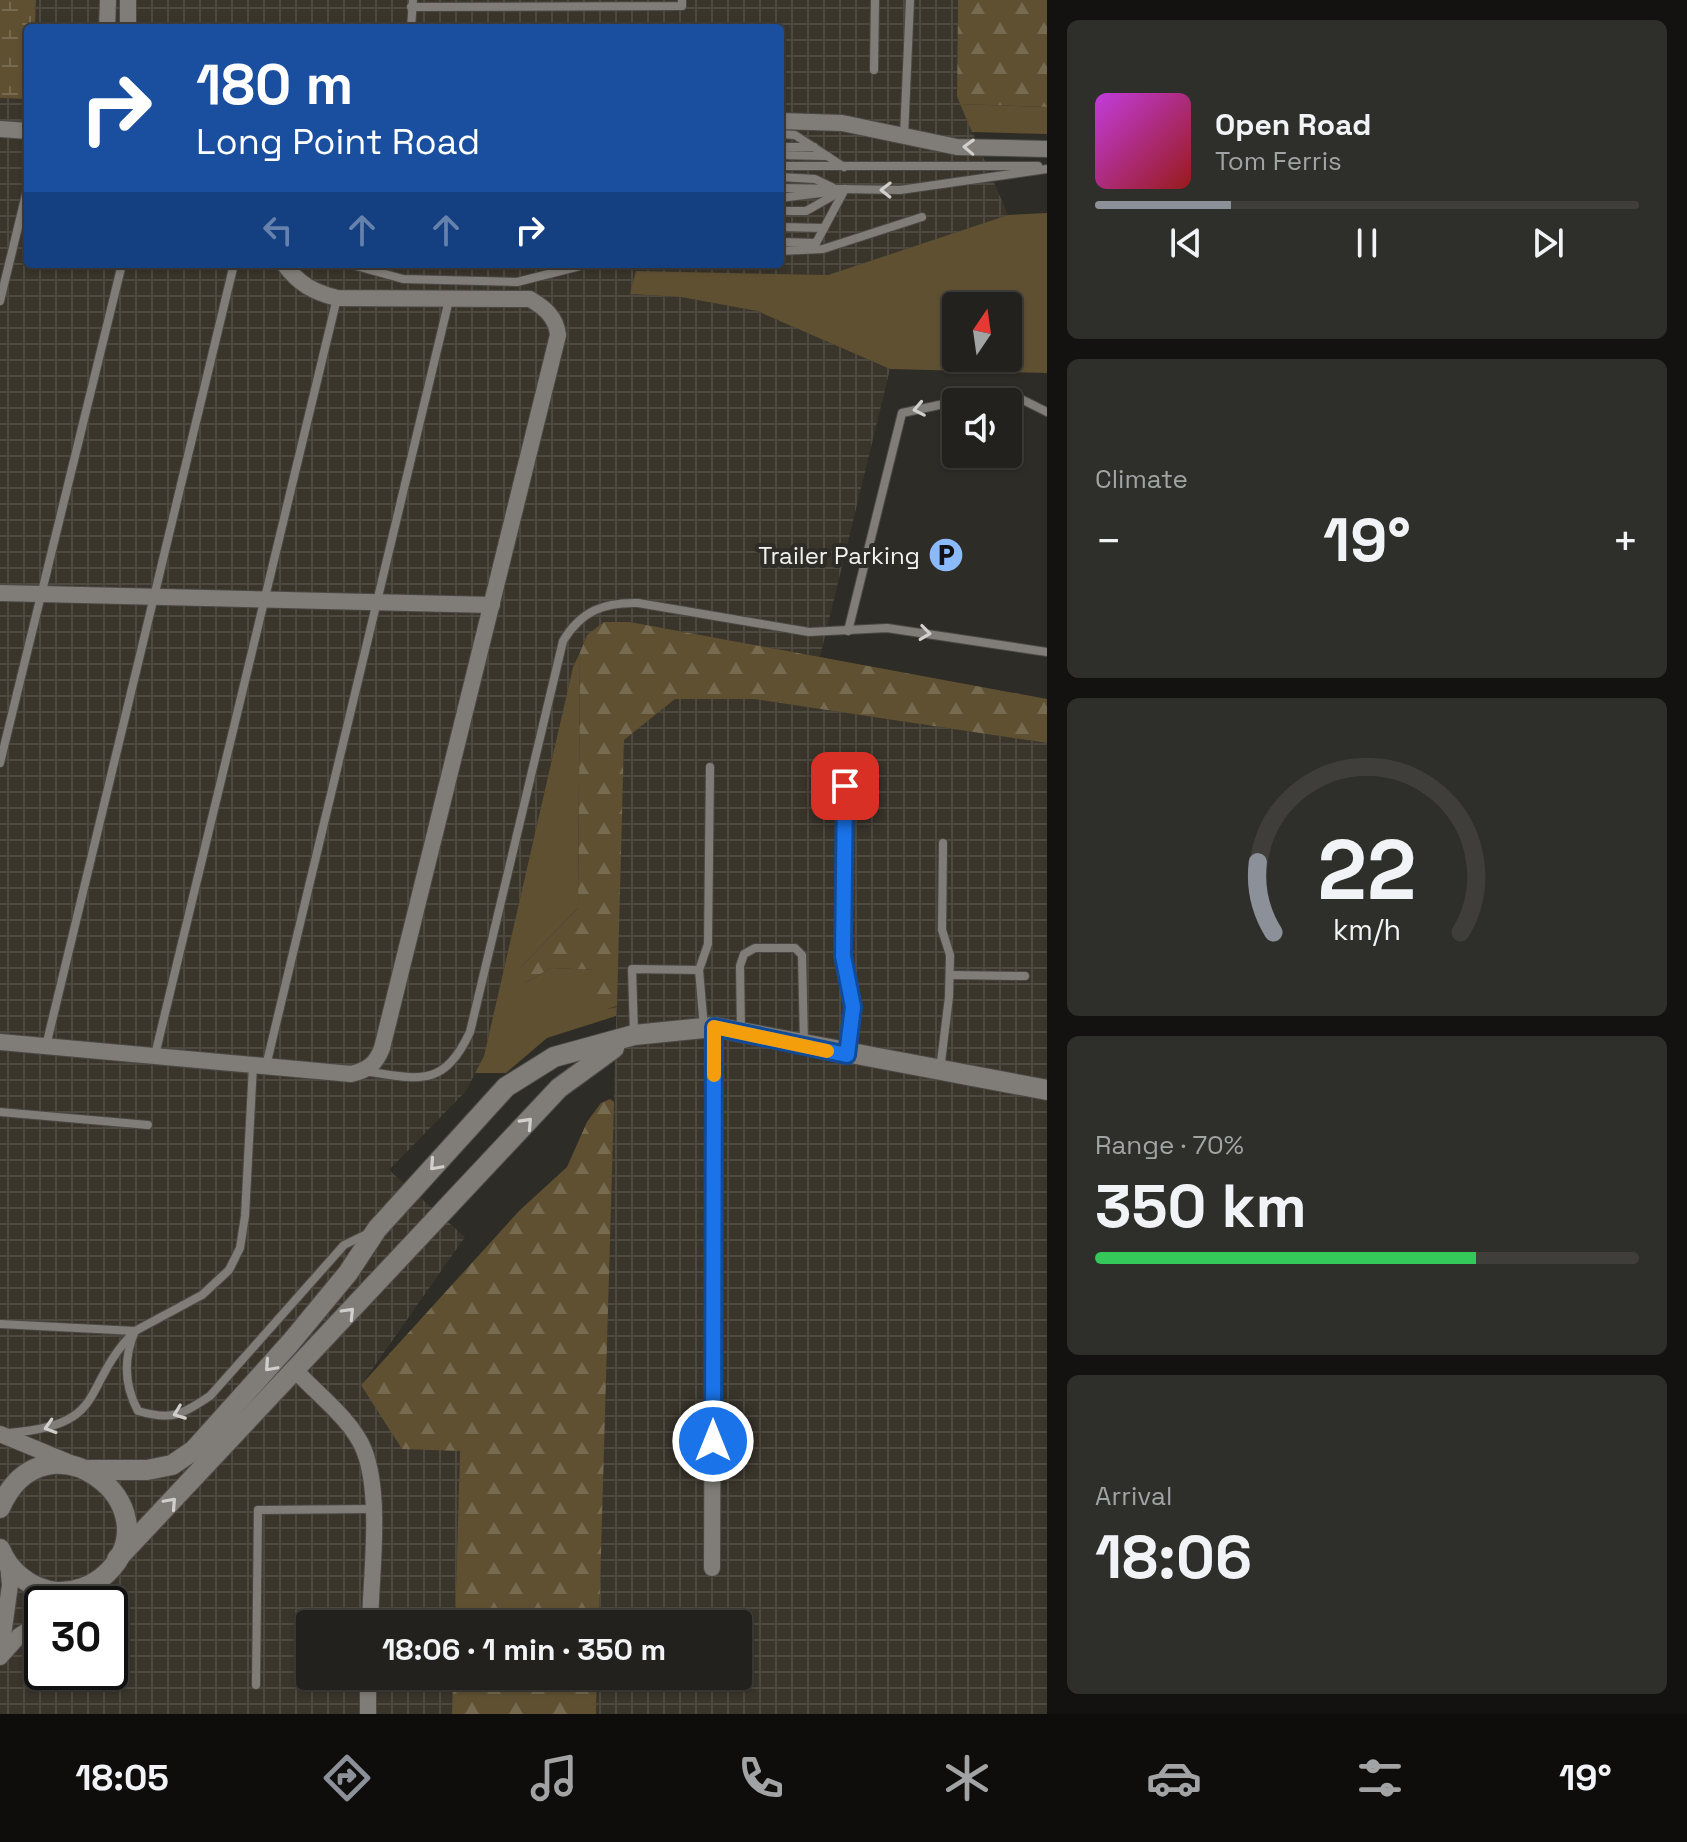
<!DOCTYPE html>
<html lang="en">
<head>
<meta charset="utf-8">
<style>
	:root { --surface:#22211d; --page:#2e2e2a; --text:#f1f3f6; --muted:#a2a3a4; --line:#3f3e3b; --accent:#8c9099 }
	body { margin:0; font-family:"Space Grotesk",sans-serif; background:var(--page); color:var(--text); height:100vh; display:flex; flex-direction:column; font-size:30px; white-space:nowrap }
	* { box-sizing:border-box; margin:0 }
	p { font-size:26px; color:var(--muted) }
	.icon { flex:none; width:44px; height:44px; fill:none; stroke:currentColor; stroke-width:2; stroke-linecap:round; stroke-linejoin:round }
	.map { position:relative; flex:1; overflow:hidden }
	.panel { display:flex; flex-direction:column; gap:20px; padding:20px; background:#131210; width:640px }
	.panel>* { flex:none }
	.hud { position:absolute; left:24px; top:24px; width:760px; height:244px; border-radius:8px; box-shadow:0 2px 6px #0004,0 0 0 2px var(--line); background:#1a4fa0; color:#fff; overflow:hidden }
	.needle { width:52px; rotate:13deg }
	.tools { position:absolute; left:942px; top:292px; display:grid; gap:16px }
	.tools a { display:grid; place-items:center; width:80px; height:80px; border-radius:8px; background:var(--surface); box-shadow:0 2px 6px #0004,0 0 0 2px var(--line); font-size:40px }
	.speed { position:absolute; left:24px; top:1586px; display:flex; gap:16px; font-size:40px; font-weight:700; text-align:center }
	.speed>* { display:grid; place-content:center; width:104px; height:104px; border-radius:50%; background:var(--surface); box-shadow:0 2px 6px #0004,0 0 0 2px var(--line); line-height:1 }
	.speed .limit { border:4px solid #111; border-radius:12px; background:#fff; color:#111 }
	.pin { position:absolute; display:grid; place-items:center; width:68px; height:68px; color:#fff; margin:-34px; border-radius:16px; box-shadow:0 4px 12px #0006 }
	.me { position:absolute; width:88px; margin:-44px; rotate:0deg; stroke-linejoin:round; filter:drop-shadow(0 0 6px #0008) }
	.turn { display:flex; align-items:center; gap:28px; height:168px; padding:0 40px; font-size:36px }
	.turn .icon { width:104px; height:104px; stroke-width:2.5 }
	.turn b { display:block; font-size:56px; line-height:68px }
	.lanes { display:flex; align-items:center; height:76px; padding:0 40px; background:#0003; justify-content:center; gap:40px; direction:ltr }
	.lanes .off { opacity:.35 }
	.big { font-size:60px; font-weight:800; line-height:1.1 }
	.panel .card { flex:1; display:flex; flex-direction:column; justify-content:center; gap:12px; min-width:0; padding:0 28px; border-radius:12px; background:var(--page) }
	.panel .dial { align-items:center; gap:0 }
	.dial svg { height:208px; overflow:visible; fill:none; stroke:var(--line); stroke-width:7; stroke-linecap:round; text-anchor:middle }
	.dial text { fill:var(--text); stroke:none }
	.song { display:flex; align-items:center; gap:24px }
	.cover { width:96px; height:96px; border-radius:12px; background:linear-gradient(135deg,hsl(290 70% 55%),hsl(0 70% 35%)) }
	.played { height:8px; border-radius:4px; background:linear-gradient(90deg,var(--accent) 25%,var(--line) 25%) }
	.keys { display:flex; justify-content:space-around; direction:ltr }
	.heat { display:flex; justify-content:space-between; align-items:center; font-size:44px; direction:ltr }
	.charge { height:12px; border-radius:6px; background:linear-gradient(90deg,#34c759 70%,var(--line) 0) }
	.trip { position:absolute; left:296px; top:1610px; width:456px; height:80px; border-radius:8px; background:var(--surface); box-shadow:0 2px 6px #0004,0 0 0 2px var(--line); font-weight:800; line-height:80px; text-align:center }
	.dock { display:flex; height:128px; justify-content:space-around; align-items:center; background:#0e0d0c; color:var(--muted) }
	.dock .icon { width:56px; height:56px }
	.dock .active { color:var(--accent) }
	.dock b { font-size:36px; color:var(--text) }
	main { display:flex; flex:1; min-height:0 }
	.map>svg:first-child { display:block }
</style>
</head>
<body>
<main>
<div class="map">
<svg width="1047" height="1714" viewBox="0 0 1047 1714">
	<defs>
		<pattern id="industrial-grid" width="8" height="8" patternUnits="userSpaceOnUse" patternTransform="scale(2)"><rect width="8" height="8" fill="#3a352b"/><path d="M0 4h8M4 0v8" fill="none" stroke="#4d4940"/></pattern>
		<pattern id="forest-firs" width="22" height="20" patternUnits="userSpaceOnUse" patternTransform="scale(2)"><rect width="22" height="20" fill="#5f5032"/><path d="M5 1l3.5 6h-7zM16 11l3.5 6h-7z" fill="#766a50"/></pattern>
		<pattern id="wetland-marsh" width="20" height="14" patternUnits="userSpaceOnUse" patternTransform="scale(2)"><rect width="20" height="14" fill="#5f5032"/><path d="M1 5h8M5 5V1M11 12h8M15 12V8" fill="none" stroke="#766a50"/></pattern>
	</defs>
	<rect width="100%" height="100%" fill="#2e2c27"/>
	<g fill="url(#industrial-grid)" fill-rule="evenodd">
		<path d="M 36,0 L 958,0 L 957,96 L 1008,215 L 828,275 L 636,272 L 631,294 L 681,297 L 757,311 L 890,369 L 820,657 L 630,622 L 587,635 L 573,667 L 484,1056 L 466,1091 L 389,1170 L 465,1237 L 361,1385 L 460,1451 L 455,1624 L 310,1624 L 310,1676 L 453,1676 L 452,1714 L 0,1714 L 0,98 L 28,99 L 28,264 L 780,264 L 780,28 L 35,28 ZM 42,1604 L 110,1604 L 110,1672 L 42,1672 Z"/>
		<path d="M 675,699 L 754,699 L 1047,743 L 1047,1714 L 596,1714 L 597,1676 L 738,1676 L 738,1624 L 599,1624 L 624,740 Z"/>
	</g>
	<g fill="#5f5032" fill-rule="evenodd">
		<path d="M 960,104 L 1047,107 L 1047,134 L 972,132 Z"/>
		<path d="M 1047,213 L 1047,373 L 890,369 L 757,311 L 681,297 L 630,294 L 636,271 L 828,275 L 1008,215 ZM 956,306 L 1008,306 L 1008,358 L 956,358 Z"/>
		<path d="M 580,652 L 578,908 L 521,967 L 525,983 L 551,968 L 597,970 L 607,1009 L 617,1007 L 616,1016 L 547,1038 L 506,1073 L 475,1073 L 484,1056 L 573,667 Z"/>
	</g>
	<g fill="url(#forest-firs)">
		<path d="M 958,0 L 1047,0 L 1047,107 L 960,104 L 957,96 Z"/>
		<path d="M 604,622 L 630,622 L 1047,699 L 1047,743 L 754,699 L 675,699 L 624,740 L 617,1006 L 607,1009 L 594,1001 L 596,970 L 551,968 L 525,983 L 515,981 L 521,967 L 578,908 L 580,652 L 587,635 Z"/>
		<path d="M 610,1099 L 614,1102 L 599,1624 L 455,1624 L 460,1451 L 402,1449 L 361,1385 L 519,1211 L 567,1167 L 587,1122 L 601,1103 Z"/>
		<path d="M 453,1676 L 597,1676 L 596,1714 L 452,1714 Z"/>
	</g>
	<path fill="url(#wetland-marsh)" d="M 0,0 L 36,0 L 35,28 L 28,28 L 28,99 L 0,98 Z"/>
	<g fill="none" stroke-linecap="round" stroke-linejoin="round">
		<defs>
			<g id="lane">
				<path d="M 411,7 L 682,6 L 682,0"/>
				<path d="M 411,28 L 413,0"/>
				<path d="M 874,70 L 875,0"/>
				<path d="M 780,134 L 795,135 L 844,167"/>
				<path d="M 904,136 L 910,0"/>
				<path d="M 780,147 L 814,147"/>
				<path d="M 780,155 L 827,156"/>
				<path d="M 780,166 L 1038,166"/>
				<path d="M 780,177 L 815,179 L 832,187"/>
				<path d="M 780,188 L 900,190 L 1047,169"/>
				<path d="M 780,198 L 829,192"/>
				<path d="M 780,211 L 806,211 L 845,189"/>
				<path d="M 780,227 L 824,228"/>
				<path d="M 780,242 L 816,243 L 845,189"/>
				<path d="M 780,251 L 823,249 L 922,217"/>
				<path d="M 349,264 L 403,279 L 517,282 L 588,264"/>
				<path d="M 0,301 L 28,186"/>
				<path d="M 848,631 L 902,413 L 995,393 L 1021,399 L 1047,412"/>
				<path d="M 845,757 L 843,956 L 853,1007 L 848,1050"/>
				<path d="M 0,763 L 122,264"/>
				<path d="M 699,970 L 708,944 L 710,767"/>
				<path d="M 950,975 L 1025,976"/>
				<path d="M 741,1032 L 740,966 L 744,954 L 755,948 L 795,948 L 802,955 L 804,1044"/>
				<path d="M 634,1033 L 632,969 L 699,970 L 704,1028"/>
				<path d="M 46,1046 L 234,264"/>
				<path d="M 155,1055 L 337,298"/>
				<path d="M 266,1066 L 449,300"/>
				<path d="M 940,1070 L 949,997 L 950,955 L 942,930 L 943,843"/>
				<path d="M 364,1071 C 419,1079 443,1089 470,1032 L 563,641 C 581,611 604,602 638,603 L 809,632 L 887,628 L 1047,652"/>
				<path d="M 0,1112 L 148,1125"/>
				<path d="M 0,1324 L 135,1331 L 202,1295 L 229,1270 L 240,1248 L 245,1216 L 253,1065"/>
				<path d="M 9,1433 C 111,1425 79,1387 135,1331 C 123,1359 124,1385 138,1411 C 172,1421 181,1415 210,1396 L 344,1245 L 369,1233"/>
				<path d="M 256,1685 L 258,1510 L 372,1509"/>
			</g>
			<g id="street">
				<path d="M 107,28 L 108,0"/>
				<path d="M 128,28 L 128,0"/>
				<path d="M 780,121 L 842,123 L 957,147 L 1047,149"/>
				<path d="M 0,129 L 28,131"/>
				<path d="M 0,593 L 492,605"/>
				<path d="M 0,1042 L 351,1074 C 368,1070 376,1064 382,1048 L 558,335 C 556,317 545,308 530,299 L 337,298 C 313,292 299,284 284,264"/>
				<path d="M 295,1370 C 317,1394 352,1420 364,1450 C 382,1496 371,1574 370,1624"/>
				<path d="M 0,1434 L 75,1465"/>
				<path d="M 712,1568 L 714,1027"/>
				<path d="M 1,1656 L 19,1636 L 42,1621"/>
				<path d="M 0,1657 L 10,1585 L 8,1564"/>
				<path d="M 368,1714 L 368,1676"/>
			</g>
			<g id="secondary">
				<path d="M 89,1470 L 147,1470 L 172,1465 L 194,1450 L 291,1342 L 348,1273 L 377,1229 L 506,1087 L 554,1057 L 634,1035 L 714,1027 L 1047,1090"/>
				<path d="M 0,1508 C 45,1405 178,1506 106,1574 C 93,1586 74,1593 56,1592 C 31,1589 9,1572 0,1549"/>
				<path d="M 117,1559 L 559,1088 L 614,1048"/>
			</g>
		</defs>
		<use href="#lane" stroke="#4b4946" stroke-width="10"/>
		<use href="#street" stroke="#4b4946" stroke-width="18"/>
		<use href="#secondary" stroke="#4b4946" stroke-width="22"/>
		<use href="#lane" stroke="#807d78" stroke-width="8"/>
		<use href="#street" stroke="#807d78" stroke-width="16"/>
		<use href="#secondary" stroke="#807d78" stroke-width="20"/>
	</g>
	<defs><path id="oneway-chevron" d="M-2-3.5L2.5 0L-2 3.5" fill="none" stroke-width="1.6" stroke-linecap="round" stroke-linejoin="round" transform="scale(2)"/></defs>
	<g stroke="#d0cfcb">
		<use href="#oneway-chevron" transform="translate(969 147) rotate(-178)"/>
		<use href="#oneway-chevron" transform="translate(886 190) rotate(-179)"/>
		<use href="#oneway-chevron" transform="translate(919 409) rotate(169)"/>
		<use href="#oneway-chevron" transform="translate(925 633) rotate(7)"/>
		<use href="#oneway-chevron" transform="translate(527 1123) rotate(-47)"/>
		<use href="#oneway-chevron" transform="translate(435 1165) rotate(132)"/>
		<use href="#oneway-chevron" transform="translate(349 1313) rotate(-46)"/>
		<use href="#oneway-chevron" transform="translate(270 1366) rotate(132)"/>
		<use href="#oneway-chevron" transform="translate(179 1413) rotate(159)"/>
		<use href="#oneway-chevron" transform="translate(50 1427) rotate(163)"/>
		<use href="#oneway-chevron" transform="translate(171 1503) rotate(-48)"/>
	</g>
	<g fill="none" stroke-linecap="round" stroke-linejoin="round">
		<defs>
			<path id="route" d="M 713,1441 L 714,1027 L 847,1055 L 853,1007 L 843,956 L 845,786"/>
		</defs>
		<use href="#route" stroke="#114b97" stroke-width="20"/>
		<use href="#route" stroke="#1a73e8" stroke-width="14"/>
		<path stroke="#f59e0b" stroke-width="14" d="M 714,1075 L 714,1027 L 827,1051"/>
	</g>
	<defs>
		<symbol id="parking-disc" viewBox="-11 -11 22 22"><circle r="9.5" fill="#8bbafc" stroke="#2e2c27"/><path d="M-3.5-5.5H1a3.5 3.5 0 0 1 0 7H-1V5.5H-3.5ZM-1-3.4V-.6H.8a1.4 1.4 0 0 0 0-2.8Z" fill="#111"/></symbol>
	</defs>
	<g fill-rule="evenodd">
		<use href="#parking-disc" x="926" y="535" width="40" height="40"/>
	</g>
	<g text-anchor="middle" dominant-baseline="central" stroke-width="8" stroke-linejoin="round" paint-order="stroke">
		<g font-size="24" fill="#f3f2ef" stroke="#2e2c27" text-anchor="end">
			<text x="920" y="555">Trailer Parking</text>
		</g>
	</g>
</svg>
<div class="tools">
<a><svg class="needle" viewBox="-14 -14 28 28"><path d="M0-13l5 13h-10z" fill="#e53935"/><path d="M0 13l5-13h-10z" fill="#a2a3a4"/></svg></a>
<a><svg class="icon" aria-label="sound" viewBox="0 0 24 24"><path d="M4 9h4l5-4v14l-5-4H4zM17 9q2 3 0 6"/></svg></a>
</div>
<div class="speed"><div class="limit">30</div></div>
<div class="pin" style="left:845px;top:786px;background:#d93025"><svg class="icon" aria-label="arrive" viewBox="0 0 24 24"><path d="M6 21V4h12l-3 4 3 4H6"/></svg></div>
<svg class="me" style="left:713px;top:1441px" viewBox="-20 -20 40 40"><circle r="17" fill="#1a73e8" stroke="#fff" stroke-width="3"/><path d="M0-11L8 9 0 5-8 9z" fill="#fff"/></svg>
<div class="trip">18:06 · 1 min · 350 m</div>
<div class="hud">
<div class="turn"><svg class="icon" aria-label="right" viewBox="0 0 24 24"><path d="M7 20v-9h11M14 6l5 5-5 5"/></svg><div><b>180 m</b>Long Point Road</div></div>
<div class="lanes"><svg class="icon off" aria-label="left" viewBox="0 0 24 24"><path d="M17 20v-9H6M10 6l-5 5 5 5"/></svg><svg class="icon off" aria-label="ahead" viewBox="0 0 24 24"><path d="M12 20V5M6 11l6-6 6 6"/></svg><svg class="icon off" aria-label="ahead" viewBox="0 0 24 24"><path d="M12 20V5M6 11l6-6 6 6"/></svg><svg class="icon" aria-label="right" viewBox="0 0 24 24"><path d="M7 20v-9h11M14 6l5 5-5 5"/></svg></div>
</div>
</div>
<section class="panel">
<div class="card">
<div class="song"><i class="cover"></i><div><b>Open Road</b><p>Tom Ferris</p></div></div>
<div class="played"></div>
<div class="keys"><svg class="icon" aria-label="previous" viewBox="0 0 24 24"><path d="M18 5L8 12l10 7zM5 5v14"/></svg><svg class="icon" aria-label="pause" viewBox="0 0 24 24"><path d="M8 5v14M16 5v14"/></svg><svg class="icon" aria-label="next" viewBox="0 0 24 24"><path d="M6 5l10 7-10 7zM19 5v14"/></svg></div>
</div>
<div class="card"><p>Climate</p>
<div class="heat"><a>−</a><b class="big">19°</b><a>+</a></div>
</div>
<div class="card dial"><svg viewBox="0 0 100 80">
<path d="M14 69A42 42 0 1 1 86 69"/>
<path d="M14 69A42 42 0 0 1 8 42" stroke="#8c9099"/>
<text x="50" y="56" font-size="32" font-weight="700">22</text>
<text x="50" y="72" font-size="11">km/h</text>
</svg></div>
<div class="card"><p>Range · 70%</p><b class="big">350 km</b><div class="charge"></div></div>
<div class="card"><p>Arrival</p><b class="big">18:06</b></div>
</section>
</main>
<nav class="dock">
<b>18:05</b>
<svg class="icon active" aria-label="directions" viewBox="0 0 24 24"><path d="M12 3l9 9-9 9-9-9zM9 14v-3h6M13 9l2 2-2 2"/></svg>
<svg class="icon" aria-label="music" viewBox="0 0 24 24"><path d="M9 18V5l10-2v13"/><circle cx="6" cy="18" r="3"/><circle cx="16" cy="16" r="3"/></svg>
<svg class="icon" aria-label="phone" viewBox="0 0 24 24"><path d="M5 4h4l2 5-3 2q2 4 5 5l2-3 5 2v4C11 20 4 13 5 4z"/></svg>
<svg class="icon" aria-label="climate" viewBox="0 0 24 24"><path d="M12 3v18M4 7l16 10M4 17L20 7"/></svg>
<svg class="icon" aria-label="car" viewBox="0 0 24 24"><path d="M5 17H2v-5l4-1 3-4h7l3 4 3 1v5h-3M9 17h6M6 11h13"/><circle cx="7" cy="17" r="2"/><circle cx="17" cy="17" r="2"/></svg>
<svg class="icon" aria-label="filters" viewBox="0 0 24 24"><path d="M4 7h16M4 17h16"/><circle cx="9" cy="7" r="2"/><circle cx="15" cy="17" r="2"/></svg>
<b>19°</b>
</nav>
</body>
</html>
